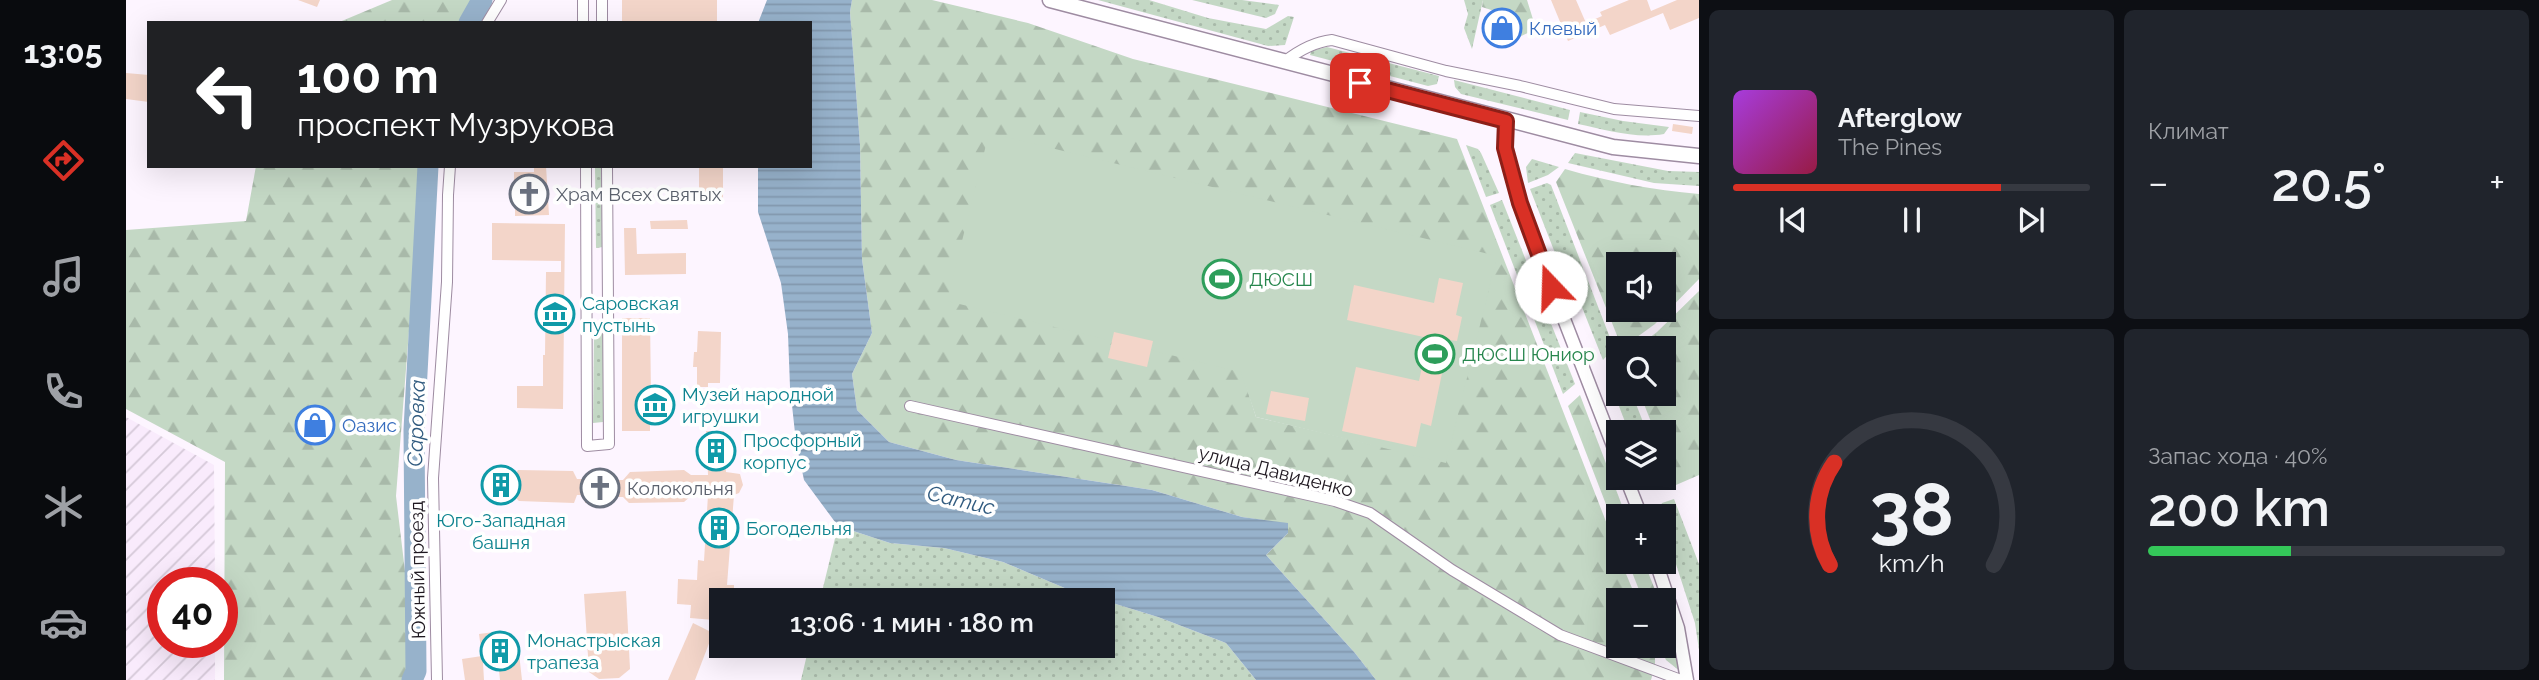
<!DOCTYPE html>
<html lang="ru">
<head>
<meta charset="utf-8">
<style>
	:root { --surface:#171b24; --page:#20242c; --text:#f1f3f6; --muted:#9ea1a6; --line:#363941; --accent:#d93025 }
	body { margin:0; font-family:Raleway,sans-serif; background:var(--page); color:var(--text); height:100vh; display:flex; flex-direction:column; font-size:26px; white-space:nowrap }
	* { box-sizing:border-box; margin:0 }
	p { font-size:23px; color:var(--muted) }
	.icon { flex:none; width:38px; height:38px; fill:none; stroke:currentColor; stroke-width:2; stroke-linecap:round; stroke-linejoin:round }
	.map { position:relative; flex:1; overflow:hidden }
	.sheet { display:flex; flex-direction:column; gap:10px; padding:10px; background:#0d0f14; width:840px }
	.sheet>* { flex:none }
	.top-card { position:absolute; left:21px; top:21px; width:665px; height:147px; border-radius:0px; box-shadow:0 7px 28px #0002; background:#202124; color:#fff; overflow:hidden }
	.buttons { position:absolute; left:1480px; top:252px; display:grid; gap:14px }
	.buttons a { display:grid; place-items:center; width:70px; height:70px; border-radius:0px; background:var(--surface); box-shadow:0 7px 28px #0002; font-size:35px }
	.speed { position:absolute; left:21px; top:567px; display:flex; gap:14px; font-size:35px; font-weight:700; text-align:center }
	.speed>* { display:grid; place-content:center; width:91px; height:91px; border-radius:50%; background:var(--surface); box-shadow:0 7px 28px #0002; line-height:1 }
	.speed .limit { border:10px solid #d22; background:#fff; color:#111 }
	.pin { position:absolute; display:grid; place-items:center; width:60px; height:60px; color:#fff; margin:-30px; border-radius:14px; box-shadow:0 4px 10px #0006 }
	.me { position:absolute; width:77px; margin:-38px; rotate:339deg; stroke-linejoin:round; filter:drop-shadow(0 0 5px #0008) }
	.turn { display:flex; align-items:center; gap:24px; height:147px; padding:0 35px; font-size:32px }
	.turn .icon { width:91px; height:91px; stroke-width:2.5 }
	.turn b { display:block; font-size:49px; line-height:60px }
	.big { font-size:52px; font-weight:600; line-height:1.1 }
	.sheet .tile { flex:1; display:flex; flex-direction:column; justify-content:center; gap:10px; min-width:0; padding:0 24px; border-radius:10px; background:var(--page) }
	.sheet .dial { align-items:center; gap:0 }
	.dial svg { height:182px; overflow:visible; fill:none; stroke:var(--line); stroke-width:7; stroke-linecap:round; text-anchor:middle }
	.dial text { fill:var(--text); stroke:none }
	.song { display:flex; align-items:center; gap:21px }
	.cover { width:84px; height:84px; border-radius:10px; background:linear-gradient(135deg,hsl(280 70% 55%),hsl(340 70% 35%)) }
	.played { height:7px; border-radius:4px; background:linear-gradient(90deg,var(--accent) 75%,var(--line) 75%) }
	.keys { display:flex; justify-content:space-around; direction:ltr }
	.heat { display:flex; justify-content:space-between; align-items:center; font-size:38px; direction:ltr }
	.charge { height:10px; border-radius:5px; background:linear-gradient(90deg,#34c759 40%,var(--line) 0) }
	.sheet .tiles { flex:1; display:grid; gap:10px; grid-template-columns:repeat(2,1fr) }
	.trip { position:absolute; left:583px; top:588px; width:406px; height:70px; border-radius:0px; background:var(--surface); box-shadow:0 7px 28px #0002; font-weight:600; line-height:70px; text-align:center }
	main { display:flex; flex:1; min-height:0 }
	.tabs { display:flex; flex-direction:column; width:126px; justify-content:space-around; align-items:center; background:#090b0e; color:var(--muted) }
	.tabs .icon { width:49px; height:49px }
	.tabs .on { color:var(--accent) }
	.tabs b { font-size:32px; color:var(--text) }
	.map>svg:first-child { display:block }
</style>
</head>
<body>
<main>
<nav class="tabs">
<b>13:05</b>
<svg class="icon on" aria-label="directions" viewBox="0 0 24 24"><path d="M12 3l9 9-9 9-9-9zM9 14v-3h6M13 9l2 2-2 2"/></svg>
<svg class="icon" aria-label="music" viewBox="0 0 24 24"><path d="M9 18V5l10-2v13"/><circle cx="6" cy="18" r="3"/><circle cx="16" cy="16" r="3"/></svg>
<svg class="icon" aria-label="phone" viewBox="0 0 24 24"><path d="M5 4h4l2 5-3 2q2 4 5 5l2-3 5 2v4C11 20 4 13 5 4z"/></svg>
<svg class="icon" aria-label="climate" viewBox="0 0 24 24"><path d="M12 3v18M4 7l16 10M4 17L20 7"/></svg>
<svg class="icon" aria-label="car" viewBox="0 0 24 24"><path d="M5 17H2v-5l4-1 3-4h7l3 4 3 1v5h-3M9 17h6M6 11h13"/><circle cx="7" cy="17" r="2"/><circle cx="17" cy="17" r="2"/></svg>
</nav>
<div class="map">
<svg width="1573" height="680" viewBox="0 0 1573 680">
	<defs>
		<pattern id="industrial-furrows" width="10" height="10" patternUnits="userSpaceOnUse" patternTransform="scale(1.75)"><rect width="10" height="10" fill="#f9ebfc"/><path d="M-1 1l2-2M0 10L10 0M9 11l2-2" fill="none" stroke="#d5c9d8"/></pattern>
		<pattern id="grass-dots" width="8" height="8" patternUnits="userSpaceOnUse" patternTransform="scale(1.75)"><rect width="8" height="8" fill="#c4d8c5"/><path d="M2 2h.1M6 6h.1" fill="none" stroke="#a8b9a9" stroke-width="1.8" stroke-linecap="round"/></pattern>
		<pattern id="forest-firs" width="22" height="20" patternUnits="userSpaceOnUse" patternTransform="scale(1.75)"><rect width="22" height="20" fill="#c4d8c5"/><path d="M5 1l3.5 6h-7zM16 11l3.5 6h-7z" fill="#a8b9a9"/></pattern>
		<pattern id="water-rules" width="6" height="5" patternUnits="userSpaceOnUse" patternTransform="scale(1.75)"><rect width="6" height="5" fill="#97b2cb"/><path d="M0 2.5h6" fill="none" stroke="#8298ae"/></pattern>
	</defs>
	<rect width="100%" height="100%" fill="#fdf5ff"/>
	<path fill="url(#industrial-furrows)" d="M 0,417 L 88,465 L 89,583 L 37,583 L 37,642 L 89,642 L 89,680 L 0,680 Z"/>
	<g fill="url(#grass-dots)">
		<path d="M 972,0 L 1023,0 L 1082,18 L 1140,29 L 1162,16 L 1168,17 L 1159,45 L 1142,46 Z"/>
		<path d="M 1066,0 L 1116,0 L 1153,5 L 1149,14 L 1140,18 Z"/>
		<path d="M 1338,0 L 1357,0 L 1346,49 L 1338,28 L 1342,14 Z"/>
		<path d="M 1201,47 L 1313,76 L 1311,84 L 1302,86 L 1184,55 L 1185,51 Z"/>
		<path d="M 1328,80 L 1444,110 L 1442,120 L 1335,94 L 1329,87 Z"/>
		<path d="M 1454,112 L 1497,121 L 1543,127 L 1538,134 C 1510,139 1480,130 1452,124 Z"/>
		<path d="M 1340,145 L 1352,149 L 1355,153 L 1373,193 L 1360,197 Z"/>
		<path d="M 1449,153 L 1542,171 L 1573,172 L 1573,186 L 1528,183 L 1442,163 Z"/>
		<path d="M 1406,159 L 1433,167 L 1422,175 L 1402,183 L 1400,167 Z"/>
		<path d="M 469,166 L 476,166 L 477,247 L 470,248 Z"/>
		<path d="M 1421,183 L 1425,185 L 1488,348 L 1477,360 L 1434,252 L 1429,253 L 1404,189 Z"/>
		<path d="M 1376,200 L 1449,384 L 1437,394 L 1364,205 Z"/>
		<path d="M 468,328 L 477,328 L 477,422 L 467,423 Z"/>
		<path d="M 1491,363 L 1493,363 L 1493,394 L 1506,394 L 1521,432 L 1503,432 L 1480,373 Z"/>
		<path d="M 1548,499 L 1573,564 L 1573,650 L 1569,623 L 1538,527 L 1538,516 L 1535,516 L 1533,510 L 1536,503 Z"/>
		<path d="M 712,526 L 764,543 L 818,548 L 877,562 L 941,589 L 1032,617 L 1100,643 L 1130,680 L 675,680 L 683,646 L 976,646 L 976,600 L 694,600 Z"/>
	</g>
	<g fill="url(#forest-firs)" fill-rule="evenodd">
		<path d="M 266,0 L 355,0 L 343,23 L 211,23 Z"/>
		<path d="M 726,0 L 806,0 L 902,23 L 1007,59 L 1331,139 L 1493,555 L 1493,562 L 1495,562 L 1511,600 L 1493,600 L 1493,646 L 1529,646 L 1529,665 L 1525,680 L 1250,680 L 1229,653 L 1140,555 L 1162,533 L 1162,524 L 1116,517 L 1026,490 L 830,460 L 763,442 L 731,410 L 726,374 L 746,333 L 736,259 L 734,145 L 724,12 ZM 1116,372 L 1320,462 L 1130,417 Z"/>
		<path d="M 1357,0 L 1401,0 L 1410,29 L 1387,40 L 1393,19 L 1356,7 Z"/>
		<path d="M 130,166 L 296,166 L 270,496 L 292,680 L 98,680 L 99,462 L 0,409 L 0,230 L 120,221 Z"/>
		<path d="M 1439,169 C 1484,182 1527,190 1573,194 L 1573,279 L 1529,324 L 1496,348 L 1430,182 ZM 1538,264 L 1538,310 L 1493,310 L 1493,264 Z"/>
		<path d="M 1573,291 L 1573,475 L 1550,485 L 1538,455 L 1538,432 L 1529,432 L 1514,394 L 1538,394 L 1538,348 L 1510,348 L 1531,332 Z"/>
		<path d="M 1454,395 L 1500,516 L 1493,516 L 1493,538 L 1442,406 Z"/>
		<path d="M 1502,562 L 1518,562 L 1533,600 L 1517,600 Z"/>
		<path d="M 1538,615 L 1555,672 L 1540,660 L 1534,646 L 1538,646 Z"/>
	</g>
	<path fill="#c4d8c5" d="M 863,133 L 1371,256 L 1320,463 L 1130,417 L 1115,372 L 821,301 Z"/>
	<path fill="url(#water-rules)" d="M 641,0 L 726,0 L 724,12 L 734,145 L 736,259 L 746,333 L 726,374 L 731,410 L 763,442 L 830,460 L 1026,490 L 1116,517 L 1162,523 L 1162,533 L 1140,555 L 1229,653 L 1250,680 L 1130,680 L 1100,643 L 1032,617 L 941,589 L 877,562 L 818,548 L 764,543 L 712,526 L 678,480 L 670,442 L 664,387 L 662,334 L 655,283 L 632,212 L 632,166 L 684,166 L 684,23 L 632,23 Z"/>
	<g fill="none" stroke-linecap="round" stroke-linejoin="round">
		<g stroke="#97b2cb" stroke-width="21">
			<path d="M 343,23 L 356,0"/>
			<path d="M 286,680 L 290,671 L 288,430 L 302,166"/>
		</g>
	</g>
	<g fill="#f3d5c9">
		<path d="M 172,0 L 194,0 L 191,7 Z"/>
		<path d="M 496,0 L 591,0 L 591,22 L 496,23 Z"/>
		<path d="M 1425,0 L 1450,0 L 1460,23 L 1476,16 L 1474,12 L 1503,0 L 1521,0 L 1525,11 L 1551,0 L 1573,0 L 1573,18 L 1544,30 L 1537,13 L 1484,35 L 1479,25 L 1442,41 Z"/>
		<path d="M 1368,14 L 1390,20 L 1384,42 L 1363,36 Z"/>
		<path d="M 0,73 L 23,75 L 23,102 L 0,99 Z"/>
		<path d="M 1547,124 L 1567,127 L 1566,134 L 1546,131 Z"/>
		<path d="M 408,166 L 420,166 L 423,215 L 389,216 L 389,199 L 383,199 L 383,189 L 388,189 L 388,172 L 408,172 Z"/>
		<path d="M 573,166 L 597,166 L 597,201 L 573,202 Z"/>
		<path d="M 561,220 L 562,229 L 525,229 L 524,221 Z"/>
		<path d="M 366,223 L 439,224 L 437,409 L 391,408 L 391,386 L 417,386 L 417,355 L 419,355 L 420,272 L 435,272 L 435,261 L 366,260 Z"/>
		<path d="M 498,228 L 510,228 L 511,254 L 560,253 L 560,274 L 499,275 Z"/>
		<path d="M 1313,278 L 1337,283 L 1330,315 L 1336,317 L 1331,341 L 1323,340 L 1305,426 L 1295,423 L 1290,447 L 1216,431 L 1230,367 L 1293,381 L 1302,338 L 1221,320 L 1228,285 L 1308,303 Z"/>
		<path d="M 496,318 L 524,318 L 525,395 L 546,395 L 547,409 L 524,409 L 524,431 L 496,431 Z"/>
		<path d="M 572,331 L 595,332 L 594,383 L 582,383 L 582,387 L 571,387 L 571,367 L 567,367 L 568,352 L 571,352 Z"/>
		<path d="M 988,332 L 1027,341 L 1021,367 L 982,358 Z"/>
		<path d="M 1145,391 L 1183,398 L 1179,421 L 1140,414 Z"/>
		<path d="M 183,413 L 200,418 L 195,437 L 178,432 Z"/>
		<path d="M 580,431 L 598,431 L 600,472 L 614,474 L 617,485 L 613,493 L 608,495 L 601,585 L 608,585 L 608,600 L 595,600 L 595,607 L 589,607 L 588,620 L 564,618 L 565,605 L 551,604 L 552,579 L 571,580 L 572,560 L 578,561 L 582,495 L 566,495 L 558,502 L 503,503 L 497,497 L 487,497 L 487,503 L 459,503 L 459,495 L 451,495 L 448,503 L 393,501 L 386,494 L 365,493 L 364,477 L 387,478 L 392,470 L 447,471 L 451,479 L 460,479 L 460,473 L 488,474 L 488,480 L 497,480 L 504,472 L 558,470 L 565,475 L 582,475 Z"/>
		<path d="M 500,591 L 504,669 L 493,678 L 473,679 L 463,672 L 458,594 Z"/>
		<path d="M 567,623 L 587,633 L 569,680 L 542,680 Z"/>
		<path d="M 368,632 L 369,646 L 392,644 L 396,680 L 374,680 L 372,661 L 357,663 L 358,680 L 339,680 L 336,659 L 356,656 L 353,634 Z"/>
	</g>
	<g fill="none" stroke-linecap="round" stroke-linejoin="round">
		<defs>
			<g id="minor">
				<path d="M 457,0 L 457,23"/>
				<path d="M 476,0 L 476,23"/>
				<path d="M 361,23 L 375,0"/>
				<path d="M 1158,62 C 1172,51 1187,42 1206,40 L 1320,71 L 1394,86 L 1488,109 L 1573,116"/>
				<path d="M 460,166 L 461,446 L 483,444 L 481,166"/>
				<path d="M 784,406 L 1209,501 L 1244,513 L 1326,570 L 1434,635 L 1555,680"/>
				<path d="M 311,680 L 307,478 L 321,282 L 322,195 L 324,166"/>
			</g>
			<g id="tertiary">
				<path d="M 1380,121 L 1379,147 L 1393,203 L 1493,461"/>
				<path d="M 1500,478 L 1515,516"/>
				<path d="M 1530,562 L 1552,628 L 1561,680"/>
			</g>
			<path id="secondary" d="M 924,0 L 1487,147 L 1573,156"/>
		</defs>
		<use href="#minor" stroke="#9e8ca2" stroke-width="12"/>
		<use href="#tertiary" stroke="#9e8ca2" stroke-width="15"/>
		<use href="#secondary" stroke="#9e8ca2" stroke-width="17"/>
		<use href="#minor" stroke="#fff" stroke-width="10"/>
		<use href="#tertiary" stroke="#fff" stroke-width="12"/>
		<use href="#secondary" stroke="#fff" stroke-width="14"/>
	</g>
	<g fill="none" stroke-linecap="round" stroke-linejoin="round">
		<defs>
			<path id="route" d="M 1234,83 L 1380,121 L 1379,148 L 1394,203 L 1425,287"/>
		</defs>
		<use href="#route" stroke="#8d1f18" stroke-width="18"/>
		<use href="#route" stroke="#d93025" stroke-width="12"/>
	</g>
	<defs>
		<symbol id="shop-ring" viewBox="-11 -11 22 22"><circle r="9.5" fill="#fff" stroke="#3f7fe0" stroke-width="1.5"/><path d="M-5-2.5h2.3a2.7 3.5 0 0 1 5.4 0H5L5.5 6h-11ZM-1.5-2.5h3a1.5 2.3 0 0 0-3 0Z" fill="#3f7fe0"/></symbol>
		<symbol id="church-ring" viewBox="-11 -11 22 22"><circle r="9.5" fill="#fff" stroke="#6b7280" stroke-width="1.5"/><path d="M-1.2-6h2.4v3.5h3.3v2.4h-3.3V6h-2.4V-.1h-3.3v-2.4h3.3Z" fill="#6b7280"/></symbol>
		<symbol id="stadium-ring" viewBox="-11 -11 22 22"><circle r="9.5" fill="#fff" stroke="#2e9e5b" stroke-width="1.5"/><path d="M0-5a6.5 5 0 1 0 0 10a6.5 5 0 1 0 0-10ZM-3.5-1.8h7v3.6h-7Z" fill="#2e9e5b"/></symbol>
		<symbol id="museum-ring" viewBox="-11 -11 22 22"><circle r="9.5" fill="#fff" stroke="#0f9aa8" stroke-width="1.5"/><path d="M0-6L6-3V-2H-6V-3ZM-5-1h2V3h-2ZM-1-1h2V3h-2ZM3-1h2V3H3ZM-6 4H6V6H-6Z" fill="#0f9aa8"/></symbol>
		<symbol id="building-ring" viewBox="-11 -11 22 22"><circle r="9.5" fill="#fff" stroke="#0f9aa8" stroke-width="1.5"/><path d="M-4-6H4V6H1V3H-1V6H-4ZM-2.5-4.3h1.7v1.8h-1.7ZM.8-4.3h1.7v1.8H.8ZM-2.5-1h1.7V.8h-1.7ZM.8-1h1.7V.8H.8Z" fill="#0f9aa8"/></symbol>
	</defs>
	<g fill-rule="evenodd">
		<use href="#shop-ring" x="1354" y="6" width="44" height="44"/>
		<use href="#church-ring" x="381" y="172" width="44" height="44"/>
		<use href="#stadium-ring" x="1074" y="257" width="44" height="44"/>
		<use href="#museum-ring" x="407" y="292" width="44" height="44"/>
		<use href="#stadium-ring" x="1287" y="332" width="44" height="44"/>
		<use href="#museum-ring" x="507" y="383" width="44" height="44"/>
		<use href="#shop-ring" x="167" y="403" width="44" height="44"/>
		<use href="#building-ring" x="568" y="429" width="44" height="44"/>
		<use href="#building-ring" x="353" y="463" width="44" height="44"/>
		<use href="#church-ring" x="452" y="466" width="44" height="44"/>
		<use href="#building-ring" x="571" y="506" width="44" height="44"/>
		<use href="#building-ring" x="352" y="629" width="44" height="44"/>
	</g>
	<g text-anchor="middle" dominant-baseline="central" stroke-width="7" stroke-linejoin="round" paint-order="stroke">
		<g font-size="19" fill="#366cbe" stroke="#fff" text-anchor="start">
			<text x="1403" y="28">Клевый</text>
			<text x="216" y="425">Оазис</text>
		</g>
		<g font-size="19" fill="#5b616d" stroke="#fff" text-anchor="start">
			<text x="430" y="194">Храм Всех Святых</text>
			<text x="501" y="488">Колокольня</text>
		</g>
		<g font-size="19" fill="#27864d" stroke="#fff" text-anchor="start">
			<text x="1123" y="279">ДЮСШ</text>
			<text x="1336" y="354">ДЮСШ Юниор</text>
		</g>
		<g font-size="19" fill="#0d838f" stroke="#fff" text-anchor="start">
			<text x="456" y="303">Саровская<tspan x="456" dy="22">пустынь</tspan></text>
			<text x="556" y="394">Музей народной<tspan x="556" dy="22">игрушки</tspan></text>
			<text x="617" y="440">Просфорный<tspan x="617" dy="22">корпус</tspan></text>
			<text x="375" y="520" text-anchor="middle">Юго-Западная<tspan x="375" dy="22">башня</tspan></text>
			<text x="620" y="528">Богодельня</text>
			<text x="401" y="640">Монастрыская<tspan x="401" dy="22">трапеза</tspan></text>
		</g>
		<g font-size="19" fill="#1f1820" stroke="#fff">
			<text transform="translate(1150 471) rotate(14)">улица Давиденко</text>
			<text transform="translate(291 570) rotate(-91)">Южный проезд</text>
		</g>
		<g font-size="21" font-style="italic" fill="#305a7f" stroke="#fff">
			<text transform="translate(290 423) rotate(-88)">Саровка</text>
			<text transform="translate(835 500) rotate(13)">Сатис</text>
		</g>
	</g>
</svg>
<div class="buttons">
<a><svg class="icon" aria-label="sound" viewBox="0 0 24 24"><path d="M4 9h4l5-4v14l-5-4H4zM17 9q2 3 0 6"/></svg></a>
<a><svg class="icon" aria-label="search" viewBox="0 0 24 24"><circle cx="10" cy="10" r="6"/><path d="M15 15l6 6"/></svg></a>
<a><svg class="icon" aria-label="layers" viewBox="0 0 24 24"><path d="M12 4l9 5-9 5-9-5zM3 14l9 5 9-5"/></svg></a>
<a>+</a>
<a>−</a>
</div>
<div class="speed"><div class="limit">40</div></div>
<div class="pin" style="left:1234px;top:83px;background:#d93025"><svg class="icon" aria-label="arrive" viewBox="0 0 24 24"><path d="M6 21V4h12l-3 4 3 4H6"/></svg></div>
<svg class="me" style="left:1425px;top:287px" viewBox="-20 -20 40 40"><circle r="19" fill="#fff"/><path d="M0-13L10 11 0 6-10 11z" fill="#d93025"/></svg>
<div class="trip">13:06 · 1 мин · 180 m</div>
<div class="top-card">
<div class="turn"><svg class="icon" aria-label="left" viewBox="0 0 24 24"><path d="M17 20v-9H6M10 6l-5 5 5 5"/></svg><div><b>100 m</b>проспект Музрукова</div></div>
</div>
</div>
<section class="sheet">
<div class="tiles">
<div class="tile">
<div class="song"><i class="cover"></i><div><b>Afterglow</b><p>The Pines</p></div></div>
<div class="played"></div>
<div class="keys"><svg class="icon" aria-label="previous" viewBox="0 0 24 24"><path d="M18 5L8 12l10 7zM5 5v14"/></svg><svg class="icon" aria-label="pause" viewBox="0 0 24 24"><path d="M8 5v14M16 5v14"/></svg><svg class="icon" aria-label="next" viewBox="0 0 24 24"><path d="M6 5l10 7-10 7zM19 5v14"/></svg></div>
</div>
<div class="tile"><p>Климат</p>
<div class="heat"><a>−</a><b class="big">20.5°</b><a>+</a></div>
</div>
<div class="tile dial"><svg viewBox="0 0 100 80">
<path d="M14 69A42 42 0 1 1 86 69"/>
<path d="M14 69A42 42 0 0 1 16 24" stroke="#d93025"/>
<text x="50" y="56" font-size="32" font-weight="700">38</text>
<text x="50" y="72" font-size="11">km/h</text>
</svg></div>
<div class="tile"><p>Запас хода · 40%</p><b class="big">200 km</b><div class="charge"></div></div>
</div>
</section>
</main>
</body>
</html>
